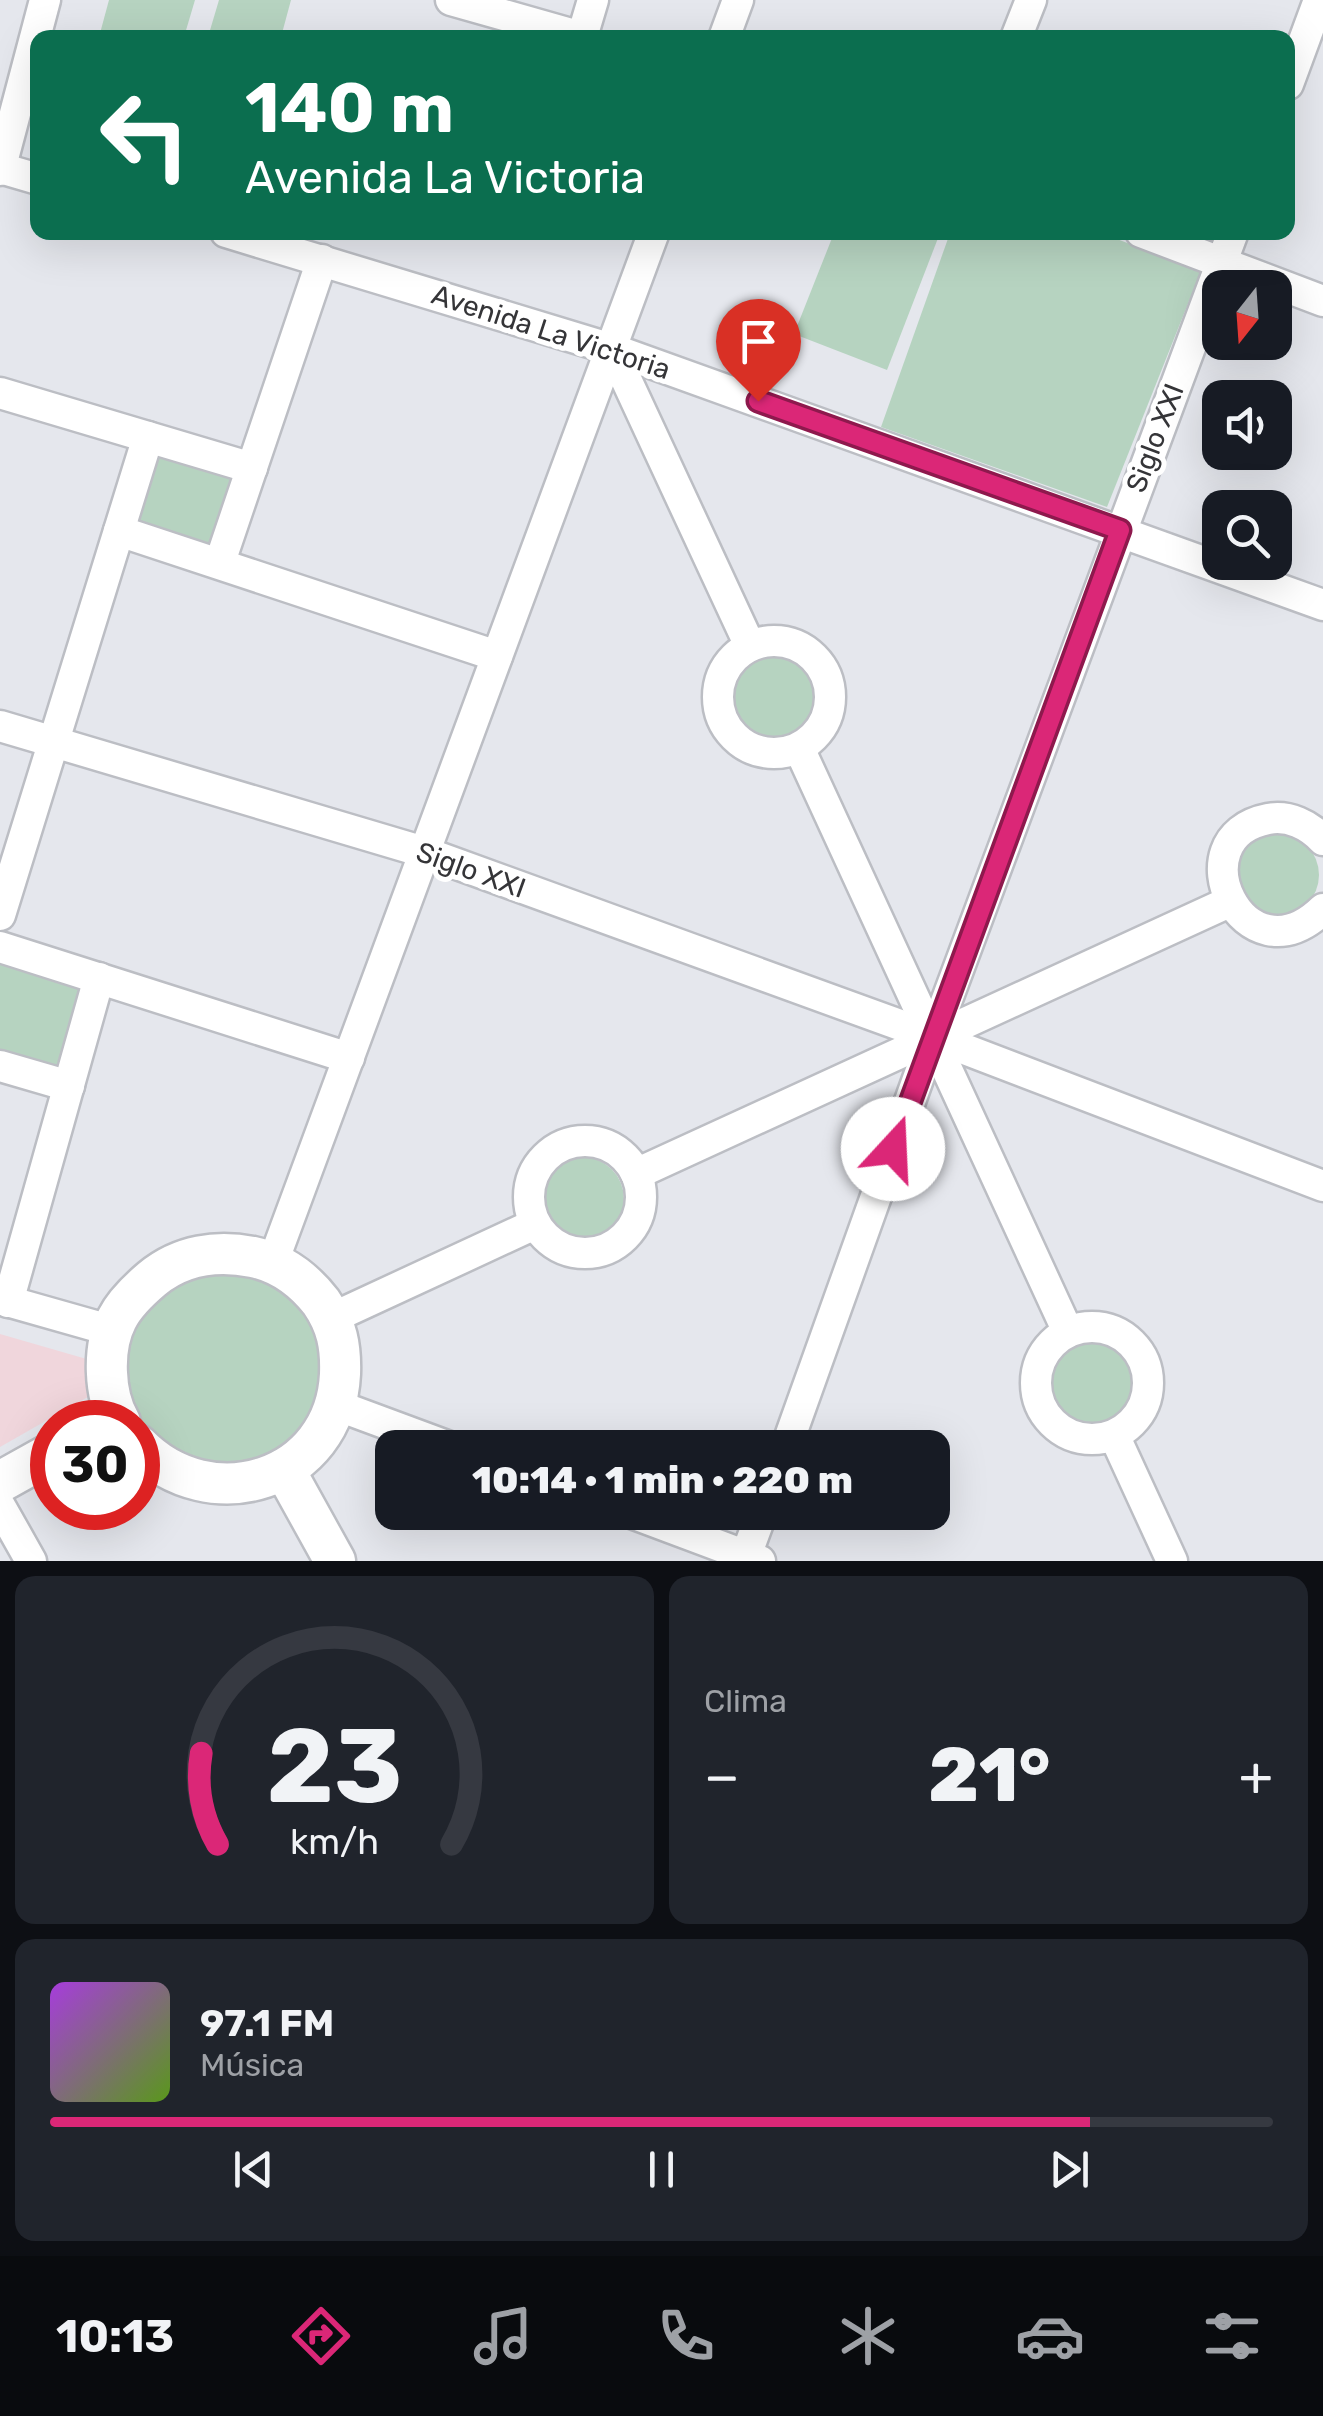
<!DOCTYPE html>
<html lang="es">
<head>
<meta charset="utf-8">
<style>
	:root { --surface:#171b24; --page:#20242c; --text:#f1f3f6; --muted:#9ea1a6; --line:#363941; --accent:#db2777 }
	body { margin:0; font-family:Rubik,sans-serif; background:var(--page); color:var(--text); height:100vh; display:flex; flex-direction:column; font-size:38px; white-space:nowrap }
	* { box-sizing:border-box; margin:0 }
	p { font-size:32px; color:var(--muted) }
	.icon { flex:none; width:55px; height:55px; fill:none; stroke:currentColor; stroke-width:2; stroke-linecap:round; stroke-linejoin:round }
	.map { position:relative; height:1561px; overflow:hidden }
	.panel { display:flex; flex-direction:column; gap:15px; padding:15px; background:#0d0f14; flex:1 }
	.panel>* { flex:none }
	.hud { position:absolute; left:30px; top:30px; width:1265px; height:210px; border-radius:20px; box-shadow:0 10px 40px #0002; background:#0b6e4f; color:#fff; overflow:hidden }
	.needle { width:65px; rotate:197deg }
	.controls { position:absolute; left:1202px; top:270px; display:grid; gap:20px }
	.controls a { display:grid; place-items:center; width:90px; height:90px; border-radius:20px; background:var(--surface); box-shadow:0 10px 40px #0002; font-size:50px }
	.speed { position:absolute; left:30px; top:1400px; display:flex; gap:20px; font-size:50px; font-weight:700; text-align:center }
	.speed>* { display:grid; place-content:center; width:130px; height:130px; border-radius:50%; background:var(--surface); box-shadow:0 10px 40px #0002; line-height:1 }
	.speed .limit { border:15px solid #d22; background:#fff; color:#111 }
	.pin { position:absolute; display:grid; place-items:center; width:85px; height:85px; color:#fff; margin:-102px -42px; border-radius:50% 50% 50% 0; rotate:-45deg; box-shadow:0 0 10px #0007 }
	.pin .icon { rotate:45deg }
	.me { position:absolute; width:110px; margin:-55px; rotate:20deg; stroke-linejoin:round; filter:drop-shadow(0 0 8px #0008) }
	.turn { display:flex; align-items:center; gap:35px; height:210px; padding:0 50px; font-size:45px }
	.turn .icon { width:130px; height:130px; stroke-width:2.5 }
	.turn b { display:block; font-size:70px; line-height:85px }
	.big { font-size:75px; font-weight:800; line-height:1.1 }
	.panel .tile { flex:1; display:flex; flex-direction:column; justify-content:center; gap:15px; min-width:0; padding:0 35px; border-radius:20px; background:var(--page) }
	.panel .dial { align-items:center; gap:0 }
	.dial svg { height:260px; overflow:visible; fill:none; stroke:var(--line); stroke-width:7; stroke-linecap:round; text-anchor:middle }
	.dial text { fill:var(--text); stroke:none }
	.song { display:flex; align-items:center; gap:30px }
	.cover { width:120px; height:120px; border-radius:15px; background:linear-gradient(135deg,hsl(280 70% 55%),hsl(90 70% 35%)) }
	.played { height:10px; border-radius:5px; background:linear-gradient(90deg,var(--accent) 85%,var(--line) 85%) }
	.keys { display:flex; justify-content:space-around; direction:ltr }
	.heat { display:flex; justify-content:space-between; align-items:center; font-size:55px; direction:ltr }
	.panel .tiles { flex:1; display:grid; gap:15px; grid-template-columns:1fr 1fr }
	.tile:last-child { grid-column:span 2 }
	.trip { position:absolute; left:375px; top:1430px; width:575px; height:100px; border-radius:20px; background:var(--surface); box-shadow:0 10px 40px #0002; font-weight:800; line-height:100px; text-align:center }
	.tabs { display:flex; height:160px; justify-content:space-around; align-items:center; background:#090b0e; color:var(--muted) }
	.tabs .icon { width:70px; height:70px }
	.tabs .current { color:var(--accent) }
	.tabs b { font-size:45px; color:var(--text) }
	.map>svg:first-child { display:block }
</style>
</head>
<body>
<div class="map">
<svg width="1323" height="1561" viewBox="0 0 1323 1561">
	<rect width="100%" height="100%" fill="#e5e7ed"/>
	<path fill="#f0d6dc" d="M 0,1334 L 90,1360 L 93,1394 L 0,1447 Z"/>
	<g fill="#b6d3c0">
		<path d="M 109,0 L 195,0 L 184,37 L 99,37 Z"/>
		<path d="M 219,0 L 291,0 L 281,37 L 208,37 Z"/>
		<path d="M 834,233 L 940,233 L 887,370 L 794,334 Z"/>
		<path d="M 950,233 L 1101,233 L 1201,271 L 1107,507 L 881,427 Z"/>
		<path d="M 153,446 L 235,472 L 213,550 L 129,526 Z"/>
		<circle cx="772" cy="698" r="42"/>
		<circle cx="1277" cy="875" r="42"/>
		<path d="M 0,960 L 81,986 L 56,1068 L 0,1051 Z"/>
		<circle cx="582" cy="1199" r="42"/>
		<path d="M 253,1269 L 299,1297 L 327,1358 L 322,1400 L 301,1437 L 270,1461 L 212,1472 L 146,1439 L 129,1416 L 123,1337 L 167,1280 Z"/>
		<circle cx="1093" cy="1383" r="42"/>
	</g>
	<g fill="none" stroke-linecap="round" stroke-linejoin="round">
		<defs>
			<g id="street">
				<path d="M 451,0 L 585,38"/>
				<path d="M 582,37 L 593,0"/>
				<path d="M 724,38 L 738,0"/>
				<path d="M 1016,38 L 1031,0"/>
				<path d="M 1288,84 L 1319,0"/>
				<path d="M 0,168 L 38,179"/>
				<path d="M 0,170 L 45,0"/>
				<path d="M 226,232 L 612,349 L 1323,605"/>
				<path d="M 1141,232 L 1323,301"/>
				<path d="M 612,349 L 750,646"/>
				<path d="M 0,393 L 252,468"/>
				<path d="M 119,531 L 497,656"/>
				<path d="M 220,562 L 322,260"/>
				<circle cx="774" cy="697" r="56"/>
				<path d="M 0,726 L 424,852 L 933,1037 L 1323,1186"/>
				<path d="M 799,748 L 1068,1332"/>
				<path d="M 1323,840 C 1309,825 1289,815 1268,819 C 1174,837 1244,986 1323,909"/>
				<path d="M 0,915 L 148,437"/>
				<path d="M 0,947 L 349,1058"/>
				<path d="M 0,1066 L 69,1086"/>
				<circle cx="585" cy="1197" r="56"/>
				<path d="M 636,1174 L 1229,902"/>
				<path d="M 273,1262 L 654,232"/>
				<path d="M 0,1299 L 113,1331"/>
				<path d="M 8,1302 L 99,978"/>
				<path d="M 332,1318 L 535,1224"/>
				<circle cx="1092" cy="1383" r="56"/>
				<path d="M 336,1405 L 452,1448"/>
				<path d="M 1114,1435 L 1172,1561"/>
				<path d="M 786,1448 L 933,1037 L 1233,232"/>
				<path d="M 0,1506 L 31,1561"/>
				<path d="M 629,1512 L 760,1561"/>
				<path d="M 744,1561 L 762,1512"/>
			</g>
			<g id="secondary">
				<path d="M 120,1422 C 104,1395 102,1348 117,1319 C 125,1303 139,1290 152,1279 C 181,1255 217,1250 253,1257 C 281,1263 303,1279 321,1302 C 337,1325 341,1347 340,1374 C 335,1481 210,1519 138,1445"/>
				<path d="M 284,1469 L 335,1561"/>
				<path d="M 0,1482 L 52,1453"/>
			</g>
		</defs>
		<use href="#street" stroke="#bcbec4" stroke-width="35"/>
		<use href="#secondary" stroke="#bcbec4" stroke-width="45"/>
		<use href="#street" stroke="#fff" stroke-width="30"/>
		<use href="#secondary" stroke="#fff" stroke-width="40"/>
	</g>
	<g fill="none" stroke-linecap="round" stroke-linejoin="round">
		<defs>
			<path id="route" d="M 758,401 L 1120,530 L 893,1149"/>
		</defs>
		<use href="#route" stroke="#8e194d" stroke-width="25"/>
		<use href="#route" stroke="#db2777" stroke-width="18"/>
	</g>
	<g text-anchor="middle" dominant-baseline="central" stroke-width="10" stroke-linejoin="round" paint-order="stroke">
		<g font-size="28" fill="#353538" stroke="#fff">
			<text transform="translate(551 332) rotate(18)">Avenida La Victoria</text>
			<text transform="translate(1155 438) rotate(-69)">Siglo XXI</text>
			<text transform="translate(471 870) rotate(20)">Siglo XXI</text>
		</g>
	</g>
</svg>
<div class="controls">
<a><svg class="needle" viewBox="-14 -14 28 28"><path d="M0-13l5 13h-10z" fill="#e53935"/><path d="M0 13l5-13h-10z" fill="#9ea1a6"/></svg></a>
<a><svg class="icon" aria-label="sound" viewBox="0 0 24 24"><path d="M4 9h4l5-4v14l-5-4H4zM17 9q2 3 0 6"/></svg></a>
<a><svg class="icon" aria-label="search" viewBox="0 0 24 24"><circle cx="10" cy="10" r="6"/><path d="M15 15l6 6"/></svg></a>
</div>
<div class="speed"><div class="limit">30</div></div>
<div class="pin" style="left:758px;top:401px;background:#d93025"><svg class="icon" aria-label="arrive" viewBox="0 0 24 24"><path d="M6 21V4h12l-3 4 3 4H6"/></svg></div>
<svg class="me" style="left:893px;top:1149px" viewBox="-20 -20 40 40"><circle r="19" fill="#fff"/><path d="M0-13L10 11 0 6-10 11z" fill="#db2777"/></svg>
<div class="trip">10:14 · 1 min · 220 m</div>
<div class="hud">
<div class="turn"><svg class="icon" aria-label="left" viewBox="0 0 24 24"><path d="M17 20v-9H6M10 6l-5 5 5 5"/></svg><div><b>140 m</b>Avenida La Victoria</div></div>
</div>
</div>
<section class="panel">
<div class="tiles">
<div class="tile dial"><svg viewBox="0 0 100 80">
<path d="M14 69A42 42 0 1 1 86 69"/>
<path d="M14 69A42 42 0 0 1 9 41" stroke="#db2777"/>
<text x="50" y="56" font-size="32" font-weight="700">23</text>
<text x="50" y="72" font-size="11">km/h</text>
</svg></div>
<div class="tile"><p>Clima</p>
<div class="heat"><a>−</a><b class="big">21°</b><a>+</a></div>
</div>
<div class="tile">
<div class="song"><i class="cover"></i><div><b>97.1 FM</b><p>Música</p></div></div>
<div class="played"></div>
<div class="keys"><svg class="icon" aria-label="previous" viewBox="0 0 24 24"><path d="M18 5L8 12l10 7zM5 5v14"/></svg><svg class="icon" aria-label="pause" viewBox="0 0 24 24"><path d="M8 5v14M16 5v14"/></svg><svg class="icon" aria-label="next" viewBox="0 0 24 24"><path d="M6 5l10 7-10 7zM19 5v14"/></svg></div>
</div>
</div>
</section>
<nav class="tabs">
<b>10:13</b>
<svg class="icon current" aria-label="directions" viewBox="0 0 24 24"><path d="M12 3l9 9-9 9-9-9zM9 14v-3h6M13 9l2 2-2 2"/></svg>
<svg class="icon" aria-label="music" viewBox="0 0 24 24"><path d="M9 18V5l10-2v13"/><circle cx="6" cy="18" r="3"/><circle cx="16" cy="16" r="3"/></svg>
<svg class="icon" aria-label="phone" viewBox="0 0 24 24"><path d="M5 4h4l2 5-3 2q2 4 5 5l2-3 5 2v4C11 20 4 13 5 4z"/></svg>
<svg class="icon" aria-label="climate" viewBox="0 0 24 24"><path d="M12 3v18M4 7l16 10M4 17L20 7"/></svg>
<svg class="icon" aria-label="car" viewBox="0 0 24 24"><path d="M5 17H2v-5l4-1 3-4h7l3 4 3 1v5h-3M9 17h6M6 11h13"/><circle cx="7" cy="17" r="2"/><circle cx="17" cy="17" r="2"/></svg>
<svg class="icon" aria-label="filters" viewBox="0 0 24 24"><path d="M4 7h16M4 17h16"/><circle cx="9" cy="7" r="2"/><circle cx="15" cy="17" r="2"/></svg>
</nav>
</body>
</html>
